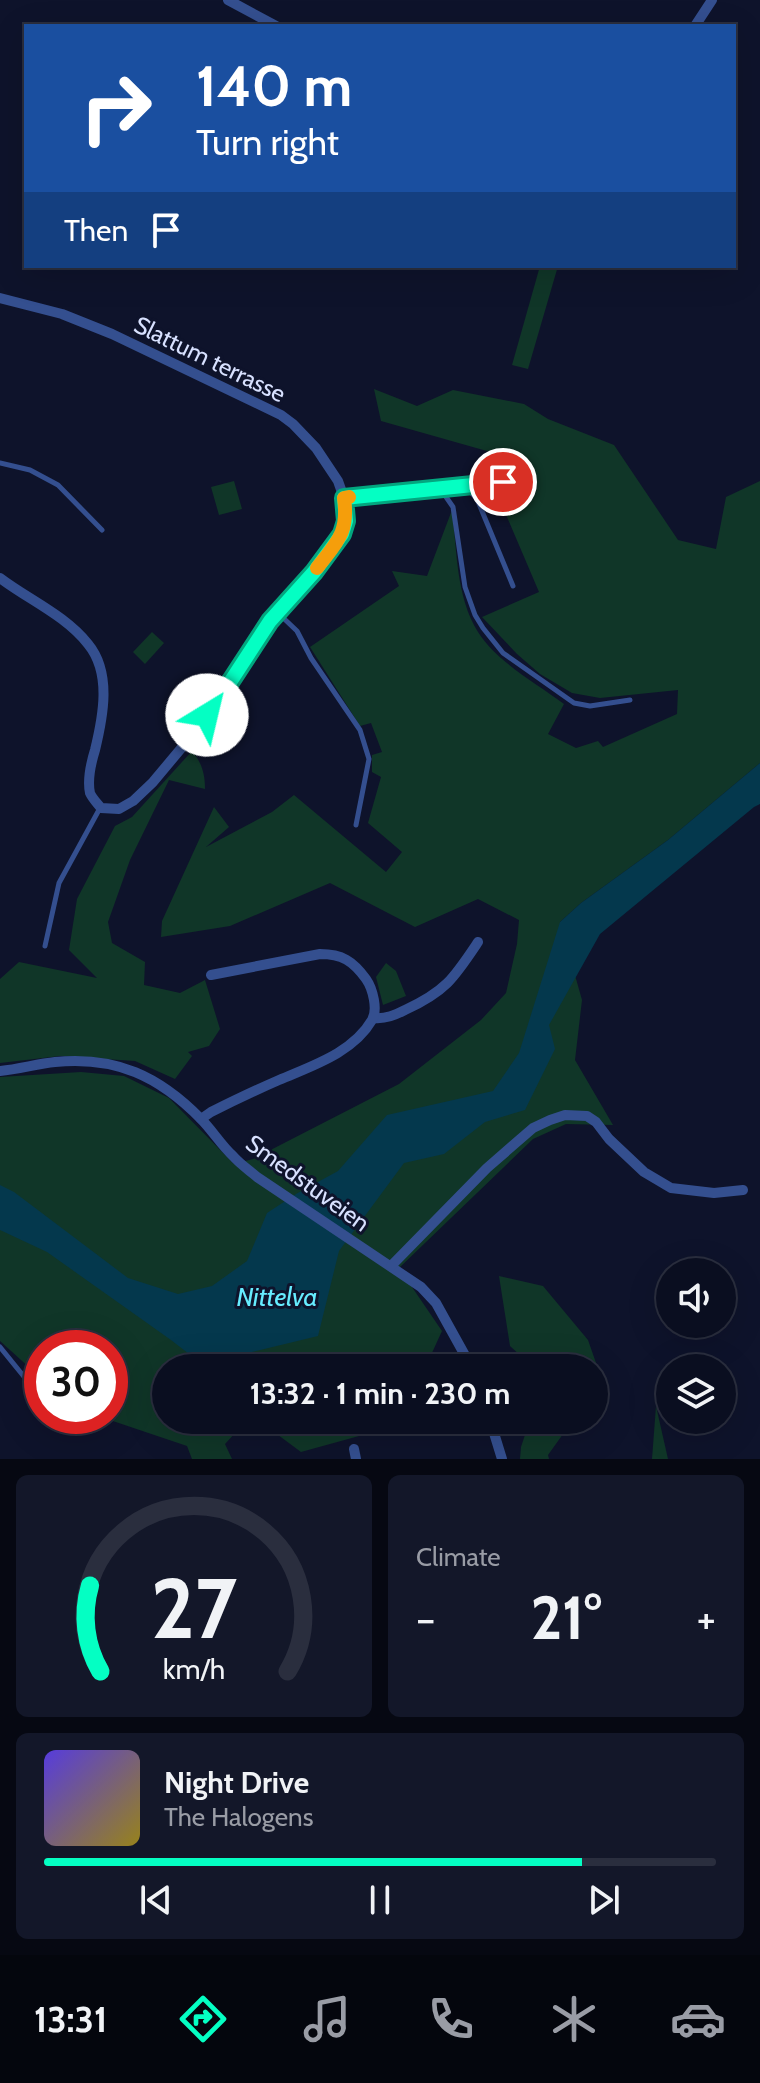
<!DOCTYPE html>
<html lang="en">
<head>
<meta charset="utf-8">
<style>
	:root { --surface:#0a0e20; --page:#131729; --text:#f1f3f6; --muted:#999ca5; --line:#2a2e3e; --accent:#04ffc3 }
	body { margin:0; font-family:Cabin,sans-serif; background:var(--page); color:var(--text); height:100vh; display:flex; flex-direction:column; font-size:30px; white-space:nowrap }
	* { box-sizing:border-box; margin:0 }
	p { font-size:26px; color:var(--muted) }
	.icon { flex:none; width:44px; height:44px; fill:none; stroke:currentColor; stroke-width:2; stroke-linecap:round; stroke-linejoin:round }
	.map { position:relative; height:1459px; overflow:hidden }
	.side { display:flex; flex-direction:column; gap:16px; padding:16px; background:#060812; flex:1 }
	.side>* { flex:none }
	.banner { position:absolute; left:24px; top:24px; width:712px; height:244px; border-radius:0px; box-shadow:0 8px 32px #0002,0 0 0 2px var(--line); background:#1a4fa0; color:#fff; overflow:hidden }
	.buttons { position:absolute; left:656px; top:1258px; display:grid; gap:16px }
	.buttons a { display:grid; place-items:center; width:80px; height:80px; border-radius:50%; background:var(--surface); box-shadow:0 8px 32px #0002,0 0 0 2px var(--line); font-size:40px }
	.speed { position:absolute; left:24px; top:1330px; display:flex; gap:16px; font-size:40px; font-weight:700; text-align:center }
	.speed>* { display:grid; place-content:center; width:104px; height:104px; border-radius:50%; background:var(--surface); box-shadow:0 8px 32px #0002,0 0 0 2px var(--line); line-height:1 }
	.speed .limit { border:12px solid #d22; background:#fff; color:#111 }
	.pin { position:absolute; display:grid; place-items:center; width:68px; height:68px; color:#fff; margin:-34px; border:4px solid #fff; border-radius:50%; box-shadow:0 2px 8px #0007 }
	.me { position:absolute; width:88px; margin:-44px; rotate:36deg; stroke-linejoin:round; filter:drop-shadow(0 0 6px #0008) }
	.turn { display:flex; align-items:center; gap:28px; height:168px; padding:0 40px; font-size:36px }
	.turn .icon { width:104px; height:104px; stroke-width:2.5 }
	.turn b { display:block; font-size:56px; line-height:68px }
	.then { display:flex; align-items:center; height:76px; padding:0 40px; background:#0003; gap:16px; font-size:30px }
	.big { font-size:60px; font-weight:700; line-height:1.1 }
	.side .tile { flex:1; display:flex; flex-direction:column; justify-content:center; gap:12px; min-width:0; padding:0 28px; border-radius:12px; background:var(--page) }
	.side .dial { align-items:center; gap:0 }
	.dial svg { height:208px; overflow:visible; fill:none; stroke:var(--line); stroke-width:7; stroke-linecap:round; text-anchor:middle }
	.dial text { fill:var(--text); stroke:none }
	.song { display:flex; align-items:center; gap:24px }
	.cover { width:96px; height:96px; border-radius:12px; background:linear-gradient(135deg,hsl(250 70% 55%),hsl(50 70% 35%)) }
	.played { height:8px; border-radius:4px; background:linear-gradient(90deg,var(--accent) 80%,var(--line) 80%) }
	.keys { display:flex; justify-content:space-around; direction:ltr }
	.heat { display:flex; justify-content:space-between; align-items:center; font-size:44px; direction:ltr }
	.side .tiles { flex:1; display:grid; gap:16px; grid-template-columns:1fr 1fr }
	.tile:last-child { grid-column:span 2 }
	.trip { position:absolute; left:152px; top:1354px; width:456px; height:80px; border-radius:40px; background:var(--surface); box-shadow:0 8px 32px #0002,0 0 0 2px var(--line); font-weight:700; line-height:80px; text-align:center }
	.tab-bar { display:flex; height:128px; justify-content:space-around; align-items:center; background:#04060d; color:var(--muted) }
	.tab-bar .icon { width:56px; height:56px }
	.tab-bar .selected { color:var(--accent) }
	.tab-bar b { font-size:36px; color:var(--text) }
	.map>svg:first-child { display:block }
</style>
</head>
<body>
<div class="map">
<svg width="760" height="1459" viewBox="0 0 760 1459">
	<rect width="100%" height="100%" fill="#0e132b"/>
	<g fill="#103628">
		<path d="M 540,266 L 558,266 L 528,369 L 512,365 Z"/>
		<path d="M 374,389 L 417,406 L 453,390 L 524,404 L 548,419 L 614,445 L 678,540 L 716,549 L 726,497 L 760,481 L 760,763 L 668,840 L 581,903 L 560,922 L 582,1000 L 575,1060 L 613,1125 L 566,1124 L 533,1139 L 399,1268 L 442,1331 L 425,1368 L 166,1368 L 166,1420 L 247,1420 L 225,1444 L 232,1459 L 192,1459 L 187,1446 L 98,1416 L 110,1416 L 110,1348 L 42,1348 L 42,1379 L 0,1341 L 0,1077 L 81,1072 L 124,1076 L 169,1098 L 234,1164 L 253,1159 L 399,1084 L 481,1020 L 506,993 L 517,944 L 519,920 L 478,899 L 415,927 L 330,883 L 230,926 L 161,937 L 162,921 L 214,807 L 229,827 L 206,847 L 272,812 L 294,795 L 386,872 L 402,852 L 368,823 L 381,777 L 372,772 L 372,755 L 382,752 L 371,723 L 360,726 L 310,647 L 399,586 L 392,571 L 427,576 L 452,510 C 457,550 456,597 478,632 C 498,663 536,683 564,704 L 548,734 L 576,748 L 598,741 L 603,747 L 677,714 L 678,690 L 600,698 L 572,693 L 540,674 L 517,654 L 482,617 L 539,592 L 504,510 L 524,502 L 508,457 L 381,421 Z"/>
		<path d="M 234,481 L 242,509 L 219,515 L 211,487 Z"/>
		<path d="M 152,632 L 164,643 L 145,664 L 133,652 Z"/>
		<path d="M 192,751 C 202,763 205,774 205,789 L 169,780 L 130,860 L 108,922 L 112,943 L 145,962 L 144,985 L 180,993 L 205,980 L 220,1029 L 209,1046 L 188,1052 L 192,1056 L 175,1079 L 135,1061 L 60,1056 L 0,1063 L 0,979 L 19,962 L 97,978 L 69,950 L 77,899 L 115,826 L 132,817 Z"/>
		<path d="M 386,963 L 396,971 L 406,996 L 383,1005 L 376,977 Z"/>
		<path d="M 499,1276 L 543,1286 L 588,1340 L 602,1380 L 594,1392 L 594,1368 L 534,1368 L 510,1346 Z"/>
		<path d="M 656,1406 L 668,1459 L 652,1459 Z"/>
		<path d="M 258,1420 L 402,1420 L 398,1427 L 359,1436 L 301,1452 Z"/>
		<path d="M 530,1420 L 573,1420 L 548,1455 L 549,1459 L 520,1459 L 521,1447 Z"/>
	</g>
	<path fill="#04384d" d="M 760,763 L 760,804 L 754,807 L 600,934 L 549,1025 L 555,1049 L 525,1110 L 485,1122 L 444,1154 L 404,1163 L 339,1251 L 318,1336 L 202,1364 L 171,1340 L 47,1252 L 0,1230 L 0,1185 L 14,1192 L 128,1278 L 178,1294 L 212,1286 L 247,1261 L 267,1213 L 296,1194 L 338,1171 L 387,1115 L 493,1091 L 519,1053 L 560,922 L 581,903 L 668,840 Z"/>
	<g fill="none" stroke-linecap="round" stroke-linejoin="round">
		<g stroke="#344f8f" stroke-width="5">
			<path d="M 0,463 L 30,470 L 58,485 L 102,530"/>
			<path d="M 467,487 L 503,482"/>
			<path d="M 436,489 L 466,487 L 477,499 L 513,586"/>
			<path d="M 345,498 L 431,490 L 444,494 L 453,507 L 465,587 L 475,615 L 483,628 L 503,653 L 574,703 L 590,706 L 630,700"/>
			<path d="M 277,612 L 297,631 L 311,658 L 360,730 L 369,759 L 356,825"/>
			<path d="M 45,946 L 59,883 L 100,808"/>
			<path d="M 0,1347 L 34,1389"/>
		</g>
		<g stroke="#344f8f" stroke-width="10">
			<path d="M 228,0 L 276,26"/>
			<path d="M 695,26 L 712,0"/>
			<path d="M 0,298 L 62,314 L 112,334 L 281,415 L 293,424 L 316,448 L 338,481 L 344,498 L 346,521 L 342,534 L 314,572 L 270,621 L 225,690 L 189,739 L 153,782 L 133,801 L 119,809 L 101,808 C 97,803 92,798 90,793 C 87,779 91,763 95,750 C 103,717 112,673 88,644 C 65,615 29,600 0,578"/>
			<path d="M 374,1018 C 386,1019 395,1015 405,1010 C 446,991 454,978 478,942"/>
			<path d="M 0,1071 C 19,1069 37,1064 55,1062 C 116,1056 159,1076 201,1119 C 212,1130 221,1145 233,1156 C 240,1164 249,1170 257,1177 L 421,1287 L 436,1303 L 472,1368"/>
			<path d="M 201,1119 L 211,1112 C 233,1101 256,1090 279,1080 C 311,1066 353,1053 372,1020 C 378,1010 373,989 366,979 C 353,961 342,954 320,954 L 211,975"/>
			<path d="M 391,1266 L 487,1168 L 533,1128 L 550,1120 L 565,1115 L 587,1116 L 596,1122 L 609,1139 L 644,1172 L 671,1188 L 714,1193 L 743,1190"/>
			<path d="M 490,1420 L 502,1459"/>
			<path d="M 354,1449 L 356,1459"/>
		</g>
	</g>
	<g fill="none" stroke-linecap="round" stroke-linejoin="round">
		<defs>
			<path id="route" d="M 207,715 L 225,690 L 270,621 L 314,572 L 342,534 L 346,521 L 344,498 L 503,482"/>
		</defs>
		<use href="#route" stroke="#03a67f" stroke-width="20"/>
		<use href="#route" stroke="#04ffc3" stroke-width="14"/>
		<path stroke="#f59e0b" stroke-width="14" d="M 317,568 C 337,542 349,533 344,498 L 349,497"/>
	</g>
	<g text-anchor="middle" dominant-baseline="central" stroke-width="6" stroke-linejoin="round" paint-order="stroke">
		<g font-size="24" fill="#d8e1ff" stroke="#0e132b">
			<text transform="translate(210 359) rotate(26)">Slattum terrasse</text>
			<text transform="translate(308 1183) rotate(36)">Smedstuveien</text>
		</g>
		<g font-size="26" font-style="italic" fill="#66ecff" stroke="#0e132b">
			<text x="277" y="1297">Nittelva</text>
		</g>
	</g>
</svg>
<div class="buttons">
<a><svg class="icon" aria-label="sound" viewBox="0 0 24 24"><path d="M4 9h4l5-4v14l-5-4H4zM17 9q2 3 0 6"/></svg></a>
<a><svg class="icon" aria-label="layers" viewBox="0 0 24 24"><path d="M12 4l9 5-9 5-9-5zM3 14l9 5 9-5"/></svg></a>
</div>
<div class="speed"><div class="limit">30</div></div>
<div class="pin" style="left:503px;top:482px;background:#d93025"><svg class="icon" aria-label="arrive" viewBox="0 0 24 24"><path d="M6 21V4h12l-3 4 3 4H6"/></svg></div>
<svg class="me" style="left:207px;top:715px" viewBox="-20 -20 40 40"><circle r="19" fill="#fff"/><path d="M0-13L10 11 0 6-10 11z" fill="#04ffc3"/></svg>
<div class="trip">13:32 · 1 min · 230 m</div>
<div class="banner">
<div class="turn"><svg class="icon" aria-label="right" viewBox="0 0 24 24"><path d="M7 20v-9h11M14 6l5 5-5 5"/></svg><div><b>140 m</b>Turn right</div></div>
<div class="then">Then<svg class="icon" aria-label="arrive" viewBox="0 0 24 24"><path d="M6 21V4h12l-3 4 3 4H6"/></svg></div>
</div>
</div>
<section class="side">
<div class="tiles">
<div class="tile dial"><svg viewBox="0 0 100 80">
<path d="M14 69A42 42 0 1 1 86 69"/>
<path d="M14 69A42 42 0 0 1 10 36" stroke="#04ffc3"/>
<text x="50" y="56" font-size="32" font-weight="700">27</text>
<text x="50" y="72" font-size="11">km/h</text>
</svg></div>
<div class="tile"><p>Climate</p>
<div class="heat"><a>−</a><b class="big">21°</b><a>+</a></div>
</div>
<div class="tile">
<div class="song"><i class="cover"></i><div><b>Night Drive</b><p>The Halogens</p></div></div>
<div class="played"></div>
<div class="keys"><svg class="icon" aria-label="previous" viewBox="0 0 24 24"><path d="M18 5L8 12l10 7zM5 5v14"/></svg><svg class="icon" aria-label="pause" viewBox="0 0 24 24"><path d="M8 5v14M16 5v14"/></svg><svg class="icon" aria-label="next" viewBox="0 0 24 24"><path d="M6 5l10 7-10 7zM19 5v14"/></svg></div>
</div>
</div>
</section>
<nav class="tab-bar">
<b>13:31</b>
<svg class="icon selected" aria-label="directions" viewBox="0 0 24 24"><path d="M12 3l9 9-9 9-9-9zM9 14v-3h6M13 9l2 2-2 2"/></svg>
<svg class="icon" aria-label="music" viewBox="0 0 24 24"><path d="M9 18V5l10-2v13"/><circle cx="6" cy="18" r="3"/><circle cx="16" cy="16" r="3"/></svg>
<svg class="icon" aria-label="phone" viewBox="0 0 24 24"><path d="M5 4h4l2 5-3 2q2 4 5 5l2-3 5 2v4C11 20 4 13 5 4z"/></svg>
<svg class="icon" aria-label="climate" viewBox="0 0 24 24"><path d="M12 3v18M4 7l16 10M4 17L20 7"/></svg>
<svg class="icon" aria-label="car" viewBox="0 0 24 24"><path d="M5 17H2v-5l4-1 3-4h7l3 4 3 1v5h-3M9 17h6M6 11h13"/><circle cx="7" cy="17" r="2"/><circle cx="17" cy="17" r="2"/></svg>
</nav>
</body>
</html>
